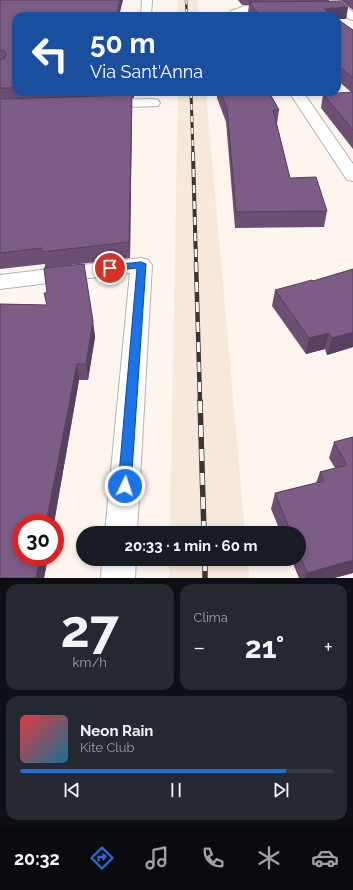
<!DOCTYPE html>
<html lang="it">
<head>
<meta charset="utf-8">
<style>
	:root { --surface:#171b24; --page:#242831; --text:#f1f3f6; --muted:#9ea1a6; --line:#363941; --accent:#226ed9 }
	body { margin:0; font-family:Raleway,sans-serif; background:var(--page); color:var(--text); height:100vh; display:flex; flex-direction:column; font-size:15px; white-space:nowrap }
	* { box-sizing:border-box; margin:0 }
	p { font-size:13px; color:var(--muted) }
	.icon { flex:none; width:22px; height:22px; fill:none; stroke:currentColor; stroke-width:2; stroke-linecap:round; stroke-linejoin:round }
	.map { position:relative; height:578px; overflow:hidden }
	.drawer { display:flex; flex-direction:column; gap:6px; padding:6px; background:#0d0f14; flex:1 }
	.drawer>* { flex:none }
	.hud { position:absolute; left:12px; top:12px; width:329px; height:84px; border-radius:12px; box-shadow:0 2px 6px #0003; background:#1a4fa0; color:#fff; overflow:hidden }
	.speed { position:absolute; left:12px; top:514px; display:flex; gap:8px; font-size:20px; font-weight:700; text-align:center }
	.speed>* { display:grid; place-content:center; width:52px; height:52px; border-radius:50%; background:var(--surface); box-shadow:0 2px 6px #0003; line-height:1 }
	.speed .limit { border:6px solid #d22; background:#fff; color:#111 }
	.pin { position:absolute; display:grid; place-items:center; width:34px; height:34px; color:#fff; margin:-17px; border:2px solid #fff; border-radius:50%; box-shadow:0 1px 4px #0007 }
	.me { position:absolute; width:44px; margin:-22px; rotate:4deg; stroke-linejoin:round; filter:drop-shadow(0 0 3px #0008) }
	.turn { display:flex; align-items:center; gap:14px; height:84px; padding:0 12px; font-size:18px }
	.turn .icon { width:52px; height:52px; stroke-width:2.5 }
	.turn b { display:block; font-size:28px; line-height:34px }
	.big { font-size:30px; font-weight:700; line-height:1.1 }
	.drawer .card { flex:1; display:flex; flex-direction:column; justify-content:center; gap:6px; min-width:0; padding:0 14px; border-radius:12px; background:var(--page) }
	.drawer .dial { align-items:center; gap:0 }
	.dial b { font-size:52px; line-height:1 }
	.song { display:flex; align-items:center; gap:12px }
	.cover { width:48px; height:48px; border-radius:6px; background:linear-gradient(135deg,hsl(0 70% 55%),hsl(200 70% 35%)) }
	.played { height:4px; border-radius:2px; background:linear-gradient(90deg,var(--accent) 85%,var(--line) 85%) }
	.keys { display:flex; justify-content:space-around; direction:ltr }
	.heat { display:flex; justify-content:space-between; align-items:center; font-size:22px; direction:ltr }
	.drawer .tiles { flex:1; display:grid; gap:6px; grid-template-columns:1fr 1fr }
	.card:last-child { grid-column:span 2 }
	.trip { position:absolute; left:76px; top:526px; width:230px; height:40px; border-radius:20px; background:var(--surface); box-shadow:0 2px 6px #0003; font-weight:700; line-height:40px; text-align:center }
	.tabs { display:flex; height:64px; justify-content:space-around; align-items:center; background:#090b0e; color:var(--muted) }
	.tabs .icon { width:28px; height:28px }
	.tabs .selected { color:var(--accent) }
	.tabs b { font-size:18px; color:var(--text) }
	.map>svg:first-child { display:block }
</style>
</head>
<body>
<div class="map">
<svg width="353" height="578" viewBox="0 0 353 578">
	<rect width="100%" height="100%" fill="#fdf5ee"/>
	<g fill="#f6e8db">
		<path d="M 178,0 L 197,0 L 199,16 L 178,16 Z"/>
		<path d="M 178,92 L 206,92 L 245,533 L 170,533 Z"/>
		<path d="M 169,559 L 248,559 L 249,578 L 169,578 Z"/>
	</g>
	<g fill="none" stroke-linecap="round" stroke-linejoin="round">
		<defs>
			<g id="street">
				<path d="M 142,0 L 152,0 L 151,16 L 141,16 Z"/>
				<path d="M 245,6 L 277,6 L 282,9 C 276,16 251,10 241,14 L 241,16 L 231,16 L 230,13 L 231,11 Z"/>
				<path d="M 289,92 L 303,92 L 353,164 L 353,181 L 347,180 Z"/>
				<path d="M 153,99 L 158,100 L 160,103 L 158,106 L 103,108 L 98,107 L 96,104 L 98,101 L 103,100 Z"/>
				<path d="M 141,258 L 148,260 L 152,265 L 137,533 L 105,533 L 130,273 L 0,289 L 0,275 Z"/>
				<path d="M 102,559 L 136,559 L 135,578 L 101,578 Z"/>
			</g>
			<path id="secondary" d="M 327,0 L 338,0 L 353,12 L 353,20 L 349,19 Z"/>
		</defs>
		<use href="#street" stroke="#bab2ab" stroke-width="2"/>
		<use href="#secondary" stroke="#bab2ab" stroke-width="2"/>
		<use href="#street" fill="#fff" fill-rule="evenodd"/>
		<use href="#secondary" fill="#fff" fill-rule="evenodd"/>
		<defs>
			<path id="rail-far4" d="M 186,0 L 187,16"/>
			<path id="rail-far3" d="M 191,92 L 193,154"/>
			<path id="rail-far2" d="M 193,153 L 196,263"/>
			<path id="rail-far1" d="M 196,262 L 200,402"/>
			<g id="rail">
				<path d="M 200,401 L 204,533"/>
				<path d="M 205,559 L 205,578"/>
			</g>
		</defs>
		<use href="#rail-far4" stroke="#3b3735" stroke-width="2.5"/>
		<use href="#rail-far3" stroke="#3b3735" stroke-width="3"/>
		<use href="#rail-far2" stroke="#3b3735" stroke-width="4"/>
		<use href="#rail-far1" stroke="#3b3735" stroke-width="4.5"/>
		<use href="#rail" stroke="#3b3735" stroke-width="5.5"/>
		<use href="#rail-far4" stroke="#fdf5ee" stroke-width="1.5" stroke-dasharray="4.5" stroke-linecap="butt"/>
		<use href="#rail-far3" stroke="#fdf5ee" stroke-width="2" stroke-dasharray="6" stroke-linecap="butt"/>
		<use href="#rail-far2" stroke="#fdf5ee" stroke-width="2.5" stroke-dasharray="8" stroke-linecap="butt"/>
		<use href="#rail-far1" stroke="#fdf5ee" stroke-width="3" stroke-dasharray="10" stroke-linecap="butt"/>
		<use href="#rail" stroke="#fdf5ee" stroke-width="4" stroke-dasharray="12" stroke-linecap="butt"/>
	</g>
	<g fill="#6c4f73">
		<path d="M 0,0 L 16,16 L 16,92 L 134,92 L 134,98 L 132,98 L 132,108 L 130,258 L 45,268 L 45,264 L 0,269 Z"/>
		<path d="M 238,0 L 329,0 L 329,1 L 348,7 L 346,19 L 338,19 L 353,30 L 353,149 L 321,108 L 323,94 L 351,92 L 337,80 L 337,16 L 250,16 L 248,13 L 249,5 L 242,5 Z"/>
		<path d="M 340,0 L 353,0 L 353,10 Z"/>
		<path d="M 217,92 L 269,92 L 279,110 L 277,124 L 290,178 L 327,211 L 324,227 L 235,228 L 226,122 L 217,98 Z"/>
		<path d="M 84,264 L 95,337 L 88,380 L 79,380 L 54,523 L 21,523 L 21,557 L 48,557 L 44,578 L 0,578 L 0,304 L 47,305 L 44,293 L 47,293 L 44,268 Z"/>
		<path d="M 353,269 L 353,347 L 327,355 L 325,349 L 306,354 L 272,306 L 275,290 L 313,281 Z"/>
		<path d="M 353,437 L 353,573 L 334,578 L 299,578 L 291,559 L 299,559 L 299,533 L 281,533 L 271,509 L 275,493 L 316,483 L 320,472 L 335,468 L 329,458 L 334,442 Z"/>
	</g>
	<g fill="#58405e">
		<path d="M 120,0 L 123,0 L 119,16 L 116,16 Z"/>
		<path d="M 348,7 L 346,19 L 337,19 L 337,16 L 323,16 L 324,9 Z"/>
		<path d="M 132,95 L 132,108 L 130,258 L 129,242 Z"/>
		<path d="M 93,321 L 95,337 L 88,380 L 86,364 Z"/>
		<path d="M 353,332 L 353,347 L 327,355 L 332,338 Z"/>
		<path d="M 329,333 L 325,349 L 306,354 L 309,338 Z"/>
		<path d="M 77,364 L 79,380 L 54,523 L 46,523 Z"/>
		<path d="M 40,557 L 48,557 L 44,578 L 36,578 Z"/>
		<path d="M 353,560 L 353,573 L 334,578 L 305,578 L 307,573 Z"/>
	</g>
	<g fill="#7d5c86" stroke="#58405e">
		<path d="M 0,0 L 120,0 L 116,16 L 16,16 L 16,88 L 0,88 L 0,59 L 4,59 L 6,55 L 5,51 L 0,50 Z"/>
		<path d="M 340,1 L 348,7 L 324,9 L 333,16 L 261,16 L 258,13 L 249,2 Z"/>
		<path d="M 337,19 L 353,30 L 353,78 L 337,65 Z"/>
		<path d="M 220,92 L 269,92 L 279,110 L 273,110 L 290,178 L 316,177 L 327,211 L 236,212 L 227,108 Z"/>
		<path d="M 353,92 L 353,130 L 323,94 Z"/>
		<path d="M 132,95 L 129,242 L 42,252 L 42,248 L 0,253 L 0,99 Z"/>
		<path d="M 84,264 L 93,321 L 86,364 L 77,364 L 46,523 L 21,523 L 21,557 L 40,557 L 36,578 L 0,578 L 0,304 L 47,305 L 44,293 L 47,293 L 44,268 Z"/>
		<path d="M 353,269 L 353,332 L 332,338 L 329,333 L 309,338 L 275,290 L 312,280 L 313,281 Z"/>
		<path d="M 353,437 L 353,560 L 307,573 L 299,553 L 299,533 L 291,533 L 275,493 L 324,481 L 320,472 L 347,465 L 334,442 Z"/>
	</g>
	<path fill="#1a73e8" stroke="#114b97" d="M 141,262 L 146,264 L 131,486 L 129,490 L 125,491 L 120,490 L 118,486 L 137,268 L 110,271 L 106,268 L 110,265 Z"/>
</svg>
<div class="speed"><div class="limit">30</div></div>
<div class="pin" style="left:110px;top:268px;background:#d93025"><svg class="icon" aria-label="arrive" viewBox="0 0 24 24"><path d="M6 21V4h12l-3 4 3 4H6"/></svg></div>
<svg class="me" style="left:125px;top:486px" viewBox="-20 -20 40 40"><circle r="17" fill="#1a73e8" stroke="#fff" stroke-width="3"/><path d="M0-11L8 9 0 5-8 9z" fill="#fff"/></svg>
<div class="trip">20:33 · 1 min · 60 m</div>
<div class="hud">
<div class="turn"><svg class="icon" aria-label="left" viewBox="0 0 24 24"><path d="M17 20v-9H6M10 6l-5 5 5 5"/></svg><div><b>50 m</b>Via Sant'Anna</div></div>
</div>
</div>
<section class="drawer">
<div class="tiles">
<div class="card dial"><b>27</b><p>km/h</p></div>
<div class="card"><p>Clima</p>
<div class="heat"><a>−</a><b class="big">21°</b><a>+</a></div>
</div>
<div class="card">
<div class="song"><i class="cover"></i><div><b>Neon Rain</b><p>Kite Club</p></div></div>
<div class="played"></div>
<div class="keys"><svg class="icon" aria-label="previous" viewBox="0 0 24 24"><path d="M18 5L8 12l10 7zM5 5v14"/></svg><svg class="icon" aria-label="pause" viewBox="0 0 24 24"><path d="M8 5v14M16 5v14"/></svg><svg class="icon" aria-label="next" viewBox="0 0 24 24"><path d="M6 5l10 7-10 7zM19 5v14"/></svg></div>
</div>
</div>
</section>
<nav class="tabs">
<b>20:32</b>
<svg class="icon selected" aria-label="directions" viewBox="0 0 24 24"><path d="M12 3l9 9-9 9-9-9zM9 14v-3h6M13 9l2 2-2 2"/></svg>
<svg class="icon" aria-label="music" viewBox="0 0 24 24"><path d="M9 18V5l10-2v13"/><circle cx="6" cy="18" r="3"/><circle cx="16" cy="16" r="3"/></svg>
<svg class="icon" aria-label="phone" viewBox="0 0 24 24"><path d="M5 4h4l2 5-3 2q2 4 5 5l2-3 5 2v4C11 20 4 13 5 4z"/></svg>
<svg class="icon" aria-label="climate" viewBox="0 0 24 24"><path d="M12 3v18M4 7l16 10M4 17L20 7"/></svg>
<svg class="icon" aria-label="car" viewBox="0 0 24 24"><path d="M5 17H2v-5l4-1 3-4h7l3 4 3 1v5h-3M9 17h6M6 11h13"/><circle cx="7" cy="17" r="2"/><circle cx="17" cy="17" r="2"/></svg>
</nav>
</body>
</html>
